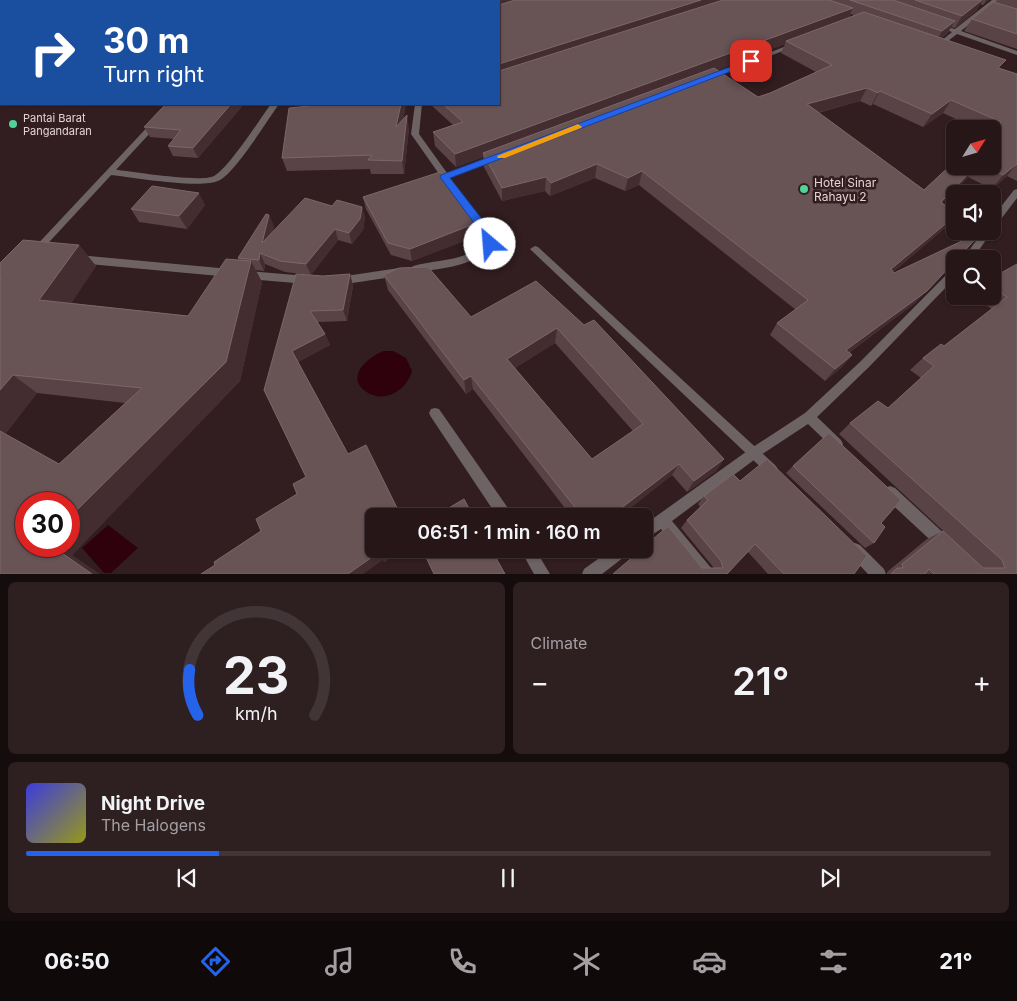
<!DOCTYPE html>
<html lang="en">
<head>
<meta charset="utf-8">
<style>
	:root { --surface:#261618; --page:#2e1f21; --text:#f1f3f6; --muted:#a49fa2; --line:#423537; --accent:#2563eb }
	body { margin:0; font-family:Inter,sans-serif; background:var(--page); color:var(--text); height:100vh; display:flex; flex-direction:column; font-size:19px; white-space:nowrap }
	* { box-sizing:border-box; margin:0 }
	p { font-size:16px; color:var(--muted) }
	.icon { flex:none; width:28px; height:28px; fill:none; stroke:currentColor; stroke-width:2; stroke-linecap:round; stroke-linejoin:round }
	.map { position:relative; height:574px; overflow:hidden }
	.sheet { display:flex; flex-direction:column; gap:8px; padding:8px; background:#150c0d; flex:1 }
	.sheet>* { flex:none }
	.hud { position:absolute; left:0px; top:0px; width:500px; height:105px; box-shadow:0 1px 4px #0004,0 0 0 1px var(--line); background:#1a4fa0; color:#fff; overflow:hidden }
	.needle { width:32px; rotate:53deg }
	.controls { position:absolute; left:946px; top:120px; display:grid; gap:10px }
	.controls a { display:grid; place-items:center; width:55px; height:55px; border-radius:8px; background:var(--surface); box-shadow:0 1px 4px #0004,0 0 0 1px var(--line); font-size:25px }
	.speed { position:absolute; left:15px; top:492px; display:flex; gap:10px; font-size:25px; font-weight:700; text-align:center }
	.speed>* { display:grid; place-content:center; width:65px; height:65px; border-radius:50%; background:var(--surface); box-shadow:0 1px 4px #0004,0 0 0 1px var(--line); line-height:1 }
	.speed .limit { border:8px solid #d22; background:#fff; color:#111 }
	.pin { position:absolute; display:grid; place-items:center; width:42px; height:42px; color:#fff; margin:-21px; border-radius:10px; box-shadow:0 2px 8px #0006 }
	.me { position:absolute; width:55px; margin:-28px; rotate:333deg; stroke-linejoin:round; filter:drop-shadow(0 0 4px #0008) }
	.turn { display:flex; align-items:center; gap:18px; height:105px; padding:0 20px; font-size:22px }
	.turn .icon { width:65px; height:65px; stroke-width:2.5 }
	.turn b { display:block; font-size:35px; line-height:42px }
	.big { font-size:38px; font-weight:600; line-height:1.1 }
	.sheet .card { flex:1; display:flex; flex-direction:column; justify-content:center; gap:8px; min-width:0; padding:0 18px; border-radius:8px; background:var(--page) }
	.sheet .dial { align-items:center; gap:0 }
	.dial svg { height:130px; overflow:visible; fill:none; stroke:var(--line); stroke-width:7; stroke-linecap:round; text-anchor:middle }
	.dial text { fill:var(--text); stroke:none }
	.song { display:flex; align-items:center; gap:15px }
	.cover { width:60px; height:60px; border-radius:8px; background:linear-gradient(135deg,hsl(240 70% 55%),hsl(60 70% 35%)) }
	.played { height:5px; border-radius:2px; background:linear-gradient(90deg,var(--accent) 20%,var(--line) 20%) }
	.keys { display:flex; justify-content:space-around; direction:ltr }
	.heat { display:flex; justify-content:space-between; align-items:center; font-size:28px; direction:ltr }
	.sheet .tiles { flex:1; display:grid; gap:8px; grid-template-columns:1fr 1fr }
	.card:last-child { grid-column:span 2 }
	.trip { position:absolute; left:365px; top:508px; width:288px; height:50px; border-radius:8px; background:var(--surface); box-shadow:0 1px 4px #0004,0 0 0 1px var(--line); font-weight:600; line-height:50px; text-align:center }
	.menu { display:flex; height:80px; justify-content:space-around; align-items:center; background:#0f090a; color:var(--muted) }
	.menu .icon { width:35px; height:35px }
	.menu .active { color:var(--accent) }
	.menu b { font-size:22px; color:var(--text) }
	.map>svg:first-child { display:block }
</style>
</head>
<body>
<div class="map">
<svg width="1017" height="574" viewBox="0 0 1017 574">
	<rect width="100%" height="100%" fill="#321d20"/>
	<g fill="#2e010d">
		<path d="M 384,351 L 393,351 L 406,358 L 412,371 C 407,390 384,405 365,391 C 345,376 369,356 384,351 Z"/>
		<path d="M 108,525 L 138,548 L 111,573 L 104,573 L 82,548 Z"/>
	</g>
	<g fill="none" stroke-linecap="round" stroke-linejoin="round">
		<g fill="#6e6364" fill-rule="evenodd">
			<path d="M 271,104 L 279,104 C 267,121 236,171 220,180 C 202,190 133,177 110,175 L 106,172 L 110,169 C 129,171 201,183 214,176 C 228,169 260,119 271,104 Z"/>
			<path d="M 535,246 L 538,247 L 776,466 L 778,470 L 776,474 L 772,476 L 768,474 L 532,251 L 530,249 Z"/>
			<path d="M 435,408 L 439,409 L 510,511 L 512,516 L 497,516 L 431,417 L 429,413 L 431,409 Z"/>
			<path d="M 855,543 L 860,545 L 884,569 L 886,574 L 868,574 L 850,555 L 848,550 L 850,545 Z"/>
			<path d="M 520,549 L 535,549 L 550,574 L 534,574 Z"/>
		</g>
		<g fill="#6e6364" fill-rule="evenodd">
			<path d="M 992,0 L 999,0 L 961,31 L 1017,51 L 1017,55 L 957,34 L 939,48 L 935,48 L 935,46 L 952,32 L 935,26 L 935,24 L 955,29 Z"/>
			<path d="M 794,43 L 797,45 L 796,46 L 712,78 L 707,77 Z"/>
			<path d="M 415,104 L 422,104 L 419,134 L 447,173 L 492,156 L 498,156 L 499,158 L 450,178 L 458,189 L 457,191 L 451,191 L 411,134 Z"/>
			<path d="M 1017,189 L 1017,198 L 995,227 L 992,228 L 992,218 L 1014,190 Z"/>
			<path d="M 472,210 L 475,211 L 493,235 L 495,245 L 493,247 C 476,262 455,267 432,270 C 425,271 419,273 413,272 L 411,269 L 413,266 C 438,259 463,262 485,244 L 483,236 L 468,213 Z"/>
			<path d="M 983,231 L 992,231 L 973,259 L 963,259 Z"/>
			<path d="M 78,255 L 230,269 L 235,273 L 230,277 L 78,263 L 73,259 Z"/>
			<path d="M 399,268 L 404,272 L 399,276 L 339,285 L 334,281 L 339,277 Z"/>
			<path d="M 955,268 L 955,278 L 869,367 L 817,417 L 841,440 L 843,444 L 841,448 L 837,450 L 833,448 L 808,424 L 758,457 L 672,521 L 712,569 L 714,574 L 697,574 L 661,529 L 644,540 L 644,525 L 750,449 L 805,413 L 861,361 L 952,269 Z"/>
			<path d="M 247,271 L 307,276 L 312,280 L 307,284 L 247,279 L 242,275 Z"/>
			<path d="M 890,486 L 895,488 L 950,539 L 952,544 L 950,549 L 945,551 L 940,549 L 885,498 L 883,493 L 885,488 Z"/>
			<path d="M 612,549 L 630,549 L 628,554 L 602,574 L 582,574 L 584,569 Z"/>
		</g>
		<path fill="#6e6364" fill-rule="evenodd" d="M 169,104 L 177,104 L 39,253 L 33,253 L 31,251 L 33,249 Z"/>
	</g>
	<g fill="#594346" fill-rule="evenodd">
		<path d="M 407,0 L 989,0 L 983,5 L 980,4 L 976,11 L 955,28 L 951,27 L 947,34 L 941,38 L 1000,68 L 1017,74 L 1017,181 L 1007,176 L 992,189 L 968,177 L 942,203 L 955,213 L 955,216 L 946,227 L 893,272 L 894,273 L 971,244 L 958,259 L 955,259 L 915,303 L 850,352 L 852,355 L 842,367 L 825,381 L 770,335 L 777,323 L 796,310 L 639,185 L 625,191 L 595,178 L 550,196 L 545,191 L 502,201 L 484,167 L 483,157 L 456,167 L 435,146 L 433,132 L 453,125 L 430,104 L 499,104 ZM 850,14 L 854,15 L 849,18 ZM 785,44 L 781,53 L 816,72 L 770,93 L 758,97 L 717,70 ZM 860,101 L 871,106 L 873,104 L 923,127 L 943,113 L 977,129 L 992,129 L 992,166 L 955,166 L 955,159 L 949,167 L 924,190 L 818,113 Z"/>
		<path d="M 997,0 L 1017,0 L 1017,49 L 964,31 L 972,19 L 995,3 Z"/>
		<path d="M 166,104 L 244,104 L 198,158 L 173,156 L 168,146 L 174,139 L 150,137 L 144,127 Z"/>
		<path d="M 320,104 L 406,104 L 403,119 L 409,128 L 404,174 L 371,174 L 370,169 L 287,171 L 282,158 Z"/>
		<path d="M 363,197 L 480,235 L 412,261 L 391,255 L 366,209 Z"/>
		<path d="M 205,205 L 187,229 L 139,222 L 131,209 Z"/>
		<path d="M 332,206 L 362,207 L 365,218 L 363,230 L 352,244 L 338,240 L 311,275 L 285,272 L 265,264 L 264,271 L 255,270 L 262,282 L 240,381 L 72,555 L 0,574 L 0,263 L 79,245 L 96,266 L 71,303 L 188,316 L 239,260 L 238,258 L 269,215 L 274,227 L 272,233 ZM 37,393 L 125,403 L 59,464 L 5,434 Z"/>
		<path d="M 1017,264 L 1017,574 L 887,574 L 887,572 L 927,539 L 943,531 L 983,568 L 839,434 L 850,423 L 888,408 L 921,378 L 910,370 L 923,358 L 944,346 L 992,309 L 972,296 L 992,296 L 992,278 Z"/>
		<path d="M 350,274 L 353,286 L 347,321 L 318,322 L 325,334 L 330,345 L 298,362 L 374,549 L 405,549 L 384,562 L 383,560 L 215,565 L 261,531 L 297,494 L 306,477 L 264,390 L 323,276 Z"/>
		<path d="M 384,275 L 471,317 L 584,325 L 724,459 L 716,471 L 687,492 L 672,475 L 620,516 L 571,516 L 473,389 L 466,394 L 388,290 ZM 555,343 L 633,431 L 592,459 L 515,368 Z"/>
		<path d="M 793,466 L 881,523 L 874,543 L 865,548 L 786,473 Z"/>
		<path d="M 740,481 L 854,574 L 768,574 L 748,552 L 727,574 L 702,568 L 714,568 L 681,528 L 687,520 L 700,507 L 698,504 L 704,496 Z"/>
	</g>
	<g fill="#432d30">
		<path d="M 498,0 L 532,0 L 499,10 Z"/>
		<path d="M 701,0 L 735,0 L 499,76 L 499,64 Z"/>
		<path d="M 982,0 L 983,0 L 976,11 L 955,28 L 962,16 Z"/>
		<path d="M 986,0 L 989,0 L 983,5 Z"/>
		<path d="M 853,8 L 847,20 L 786,41 L 785,44 L 485,157 L 483,153 L 483,157 L 456,167 L 455,154 Z"/>
		<path d="M 955,21 L 947,34 L 935,44 L 942,31 Z"/>
		<path d="M 867,88 L 860,101 L 801,117 L 807,104 Z"/>
		<path d="M 880,91 L 873,104 L 871,106 L 878,93 Z"/>
		<path d="M 951,100 L 943,113 L 923,127 L 932,114 Z"/>
		<path d="M 231,104 L 244,104 L 198,158 L 193,148 Z"/>
		<path d="M 401,104 L 406,104 L 399,140 L 396,127 Z"/>
		<path d="M 407,115 L 409,128 L 404,174 L 402,161 Z"/>
		<path d="M 597,164 L 595,178 L 550,196 L 551,183 Z"/>
		<path d="M 1017,164 L 1007,176 L 992,189 L 1003,175 Z"/>
		<path d="M 976,166 L 968,177 L 930,215 L 941,202 Z"/>
		<path d="M 642,171 L 639,185 L 625,191 L 628,178 Z"/>
		<path d="M 546,177 L 545,191 L 502,201 L 502,188 Z"/>
		<path d="M 199,193 L 205,205 L 187,229 L 179,216 Z"/>
		<path d="M 362,207 L 365,218 L 363,230 L 352,244 L 349,233 Z"/>
		<path d="M 269,215 L 274,227 L 267,255 L 262,243 Z"/>
		<path d="M 955,216 L 946,227 L 881,282 L 891,269 Z"/>
		<path d="M 479,222 L 480,235 L 412,261 L 410,249 Z"/>
		<path d="M 335,229 L 338,240 L 311,275 L 306,264 Z"/>
		<path d="M 79,245 L 96,266 L 60,320 L 39,300 Z"/>
		<path d="M 260,253 L 265,264 L 264,271 L 259,260 Z"/>
		<path d="M 251,261 L 262,282 L 240,381 L 72,555 L 100,574 L 92,574 L 52,546 L 69,546 L 69,518 Z"/>
		<path d="M 955,261 L 915,303 L 836,362 L 846,350 Z"/>
		<path d="M 350,274 L 353,286 L 347,321 L 343,310 Z"/>
		<path d="M 557,328 L 555,343 L 507,373 L 507,359 Z"/>
		<path d="M 325,334 L 330,345 L 298,362 L 292,351 Z"/>
		<path d="M 852,355 L 842,367 L 825,381 L 835,369 Z"/>
		<path d="M 13,375 L 37,393 L 4,436 L 0,433 L 0,390 Z"/>
		<path d="M 471,376 L 473,389 L 466,394 L 464,380 Z"/>
		<path d="M 724,459 L 716,471 L 687,492 L 694,481 Z"/>
		<path d="M 679,464 L 672,475 L 620,516 L 611,516 Z"/>
		<path d="M 389,549 L 405,549 L 384,562 L 383,560 L 363,574 L 348,574 L 378,553 Z"/>
	</g>
	<g fill="#685355" stroke="#7b676a" fill-rule="evenodd">
		<path d="M 261,0 L 264,0 L 298,1 L 260,1 Z"/>
		<path d="M 407,0 L 498,0 L 498,1 L 401,1 Z"/>
		<path d="M 515,0 L 701,0 L 499,64 L 499,5 Z"/>
		<path d="M 723,0 L 829,0 L 853,8 L 455,154 L 433,132 L 463,122 L 443,104 L 499,104 L 499,70 L 499,71 Z"/>
		<path d="M 850,0 L 893,0 L 955,21 L 942,31 Z"/>
		<path d="M 915,0 L 982,0 L 962,16 Z"/>
		<path d="M 993,2 L 1017,9 L 1017,34 L 972,19 Z"/>
		<path d="M 864,12 L 1006,60 L 998,68 L 1017,74 L 1017,164 L 1003,175 L 984,166 L 992,166 L 992,129 L 1001,122 L 951,100 L 932,114 L 880,91 L 878,93 L 867,88 L 807,104 L 924,190 L 955,161 L 955,166 L 976,166 L 941,202 L 955,213 L 955,216 L 891,269 L 894,273 L 983,231 L 957,259 L 955,259 L 955,261 L 927,291 L 846,350 L 852,355 L 835,369 L 777,323 L 808,300 L 642,171 L 628,178 L 597,164 L 551,183 L 546,177 L 502,188 L 483,153 L 714,68 L 758,97 L 770,93 L 832,65 L 786,41 Z"/>
		<path d="M 166,104 L 231,104 L 193,148 L 168,146 L 181,130 L 144,127 Z"/>
		<path d="M 320,104 L 401,104 L 396,127 L 407,115 L 402,161 L 368,160 L 372,155 L 282,158 L 289,108 L 319,105 Z"/>
		<path d="M 440,172 L 479,222 L 410,249 L 388,243 L 363,197 Z"/>
		<path d="M 152,186 L 199,193 L 179,216 L 131,209 Z"/>
		<path d="M 305,198 L 332,206 L 337,200 L 362,207 L 360,219 L 349,233 L 335,229 L 306,264 L 280,261 L 260,253 L 259,260 L 238,258 L 266,214 L 269,215 L 262,243 Z"/>
		<path d="M 23,240 L 79,245 L 39,300 L 188,316 L 226,259 L 251,261 L 226,362 L 69,518 L 69,504 L 26,504 L 26,546 L 52,546 L 92,574 L 0,574 L 0,431 L 59,464 L 142,388 L 13,375 L 0,390 L 0,280 L 1,278 L 0,278 L 0,263 Z"/>
		<path d="M 1017,264 L 1017,574 L 934,574 L 929,569 L 925,574 L 891,574 L 897,568 L 903,568 L 902,564 L 943,531 L 983,568 L 1005,568 L 1002,560 L 850,423 L 878,401 L 888,408 L 934,366 L 923,358 L 941,344 L 944,346 L 1007,297 L 992,288 L 992,278 Z"/>
		<path d="M 428,267 L 471,317 L 536,281 L 584,325 L 594,320 L 724,459 L 694,481 L 679,464 L 611,516 L 582,516 L 471,376 L 464,380 L 384,275 L 399,268 ZM 557,328 L 643,424 L 592,459 L 507,359 Z"/>
		<path d="M 296,274 L 323,276 L 350,274 L 343,310 L 310,311 L 325,334 L 292,351 L 348,454 L 366,445 L 401,516 L 374,516 L 374,549 L 389,549 L 379,555 L 378,553 L 348,574 L 201,574 L 215,565 L 214,562 L 261,531 L 256,519 L 297,494 L 293,484 L 306,477 L 264,390 Z"/>
		<path d="M 829,433 L 901,500 L 881,523 L 885,527 L 874,543 L 793,466 Z"/>
		<path d="M 767,459 L 867,556 L 854,574 L 784,574 L 755,544 L 727,574 L 613,574 L 642,549 L 644,549 L 644,547 L 668,526 L 702,568 L 723,568 L 721,561 L 687,520 L 708,500 L 704,496 L 733,474 L 740,481 Z"/>
		<path d="M 464,499 L 473,516 L 435,516 Z"/>
		<path d="M 422,549 L 491,549 L 505,574 L 434,574 Z"/>
	</g>
	<path fill="#2563eb" stroke="#184099" d="M 751,59 L 753,60 L 753,63 L 450,178 L 492,232 L 496,244 L 494,247 L 487,247 L 483,235 L 440,177 L 441,175 Z"/>
	<path fill="#f59e0b" d="M 578,124 L 582,127 L 581,128 L 505,158 L 498,158 L 497,156 Z"/>
	<g fill="#51d397" stroke="#321d20" stroke-width="2">
		<circle cx="13" cy="124" r="5"/>
		<circle cx="804" cy="189" r="5"/>
	</g>
	<g text-anchor="middle" dominant-baseline="central" stroke-width="5" stroke-linejoin="round" paint-order="stroke">
		<g font-size="11" fill="#e3d4d6" stroke="#321d20" text-anchor="start">
			<text x="23" y="118">Pantai Barat<tspan x="23" dy="13">Pangandaran</tspan></text>
		</g>
		<g font-size="12" fill="#e3d4d6" stroke="#321d20" text-anchor="start">
			<text x="814" y="182">Hotel Sinar<tspan x="814" dy="14">Rahayu 2</tspan></text>
		</g>
	</g>
</svg>
<div class="controls">
<a><svg class="needle" viewBox="-14 -14 28 28"><path d="M0-13l5 13h-10z" fill="#e53935"/><path d="M0 13l5-13h-10z" fill="#a49fa2"/></svg></a>
<a><svg class="icon" aria-label="sound" viewBox="0 0 24 24"><path d="M4 9h4l5-4v14l-5-4H4zM17 9q2 3 0 6"/></svg></a>
<a><svg class="icon" aria-label="search" viewBox="0 0 24 24"><circle cx="10" cy="10" r="6"/><path d="M15 15l6 6"/></svg></a>
</div>
<div class="speed"><div class="limit">30</div></div>
<div class="pin" style="left:751px;top:61px;background:#d93025"><svg class="icon" aria-label="arrive" viewBox="0 0 24 24"><path d="M6 21V4h12l-3 4 3 4H6"/></svg></div>
<svg class="me" style="left:490px;top:244px" viewBox="-20 -20 40 40"><circle r="19" fill="#fff"/><path d="M0-13L10 11 0 6-10 11z" fill="#2563eb"/></svg>
<div class="trip">06:51 · 1 min · 160 m</div>
<div class="hud">
<div class="turn"><svg class="icon" aria-label="right" viewBox="0 0 24 24"><path d="M7 20v-9h11M14 6l5 5-5 5"/></svg><div><b>30 m</b>Turn right</div></div>
</div>
</div>
<section class="sheet">
<div class="tiles">
<div class="card dial"><svg viewBox="0 0 100 80">
<path d="M14 69A42 42 0 1 1 86 69"/>
<path d="M14 69A42 42 0 0 1 9 41" stroke="#2563eb"/>
<text x="50" y="56" font-size="32" font-weight="700">23</text>
<text x="50" y="72" font-size="11">km/h</text>
</svg></div>
<div class="card"><p>Climate</p>
<div class="heat"><a>−</a><b class="big">21°</b><a>+</a></div>
</div>
<div class="card">
<div class="song"><i class="cover"></i><div><b>Night Drive</b><p>The Halogens</p></div></div>
<div class="played"></div>
<div class="keys"><svg class="icon" aria-label="previous" viewBox="0 0 24 24"><path d="M18 5L8 12l10 7zM5 5v14"/></svg><svg class="icon" aria-label="pause" viewBox="0 0 24 24"><path d="M8 5v14M16 5v14"/></svg><svg class="icon" aria-label="next" viewBox="0 0 24 24"><path d="M6 5l10 7-10 7zM19 5v14"/></svg></div>
</div>
</div>
</section>
<nav class="menu">
<b>06:50</b>
<svg class="icon active" aria-label="directions" viewBox="0 0 24 24"><path d="M12 3l9 9-9 9-9-9zM9 14v-3h6M13 9l2 2-2 2"/></svg>
<svg class="icon" aria-label="music" viewBox="0 0 24 24"><path d="M9 18V5l10-2v13"/><circle cx="6" cy="18" r="3"/><circle cx="16" cy="16" r="3"/></svg>
<svg class="icon" aria-label="phone" viewBox="0 0 24 24"><path d="M5 4h4l2 5-3 2q2 4 5 5l2-3 5 2v4C11 20 4 13 5 4z"/></svg>
<svg class="icon" aria-label="climate" viewBox="0 0 24 24"><path d="M12 3v18M4 7l16 10M4 17L20 7"/></svg>
<svg class="icon" aria-label="car" viewBox="0 0 24 24"><path d="M5 17H2v-5l4-1 3-4h7l3 4 3 1v5h-3M9 17h6M6 11h13"/><circle cx="7" cy="17" r="2"/><circle cx="17" cy="17" r="2"/></svg>
<svg class="icon" aria-label="filters" viewBox="0 0 24 24"><path d="M4 7h16M4 17h16"/><circle cx="9" cy="7" r="2"/><circle cx="15" cy="17" r="2"/></svg>
<b>21°</b>
</nav>
</body>
</html>
